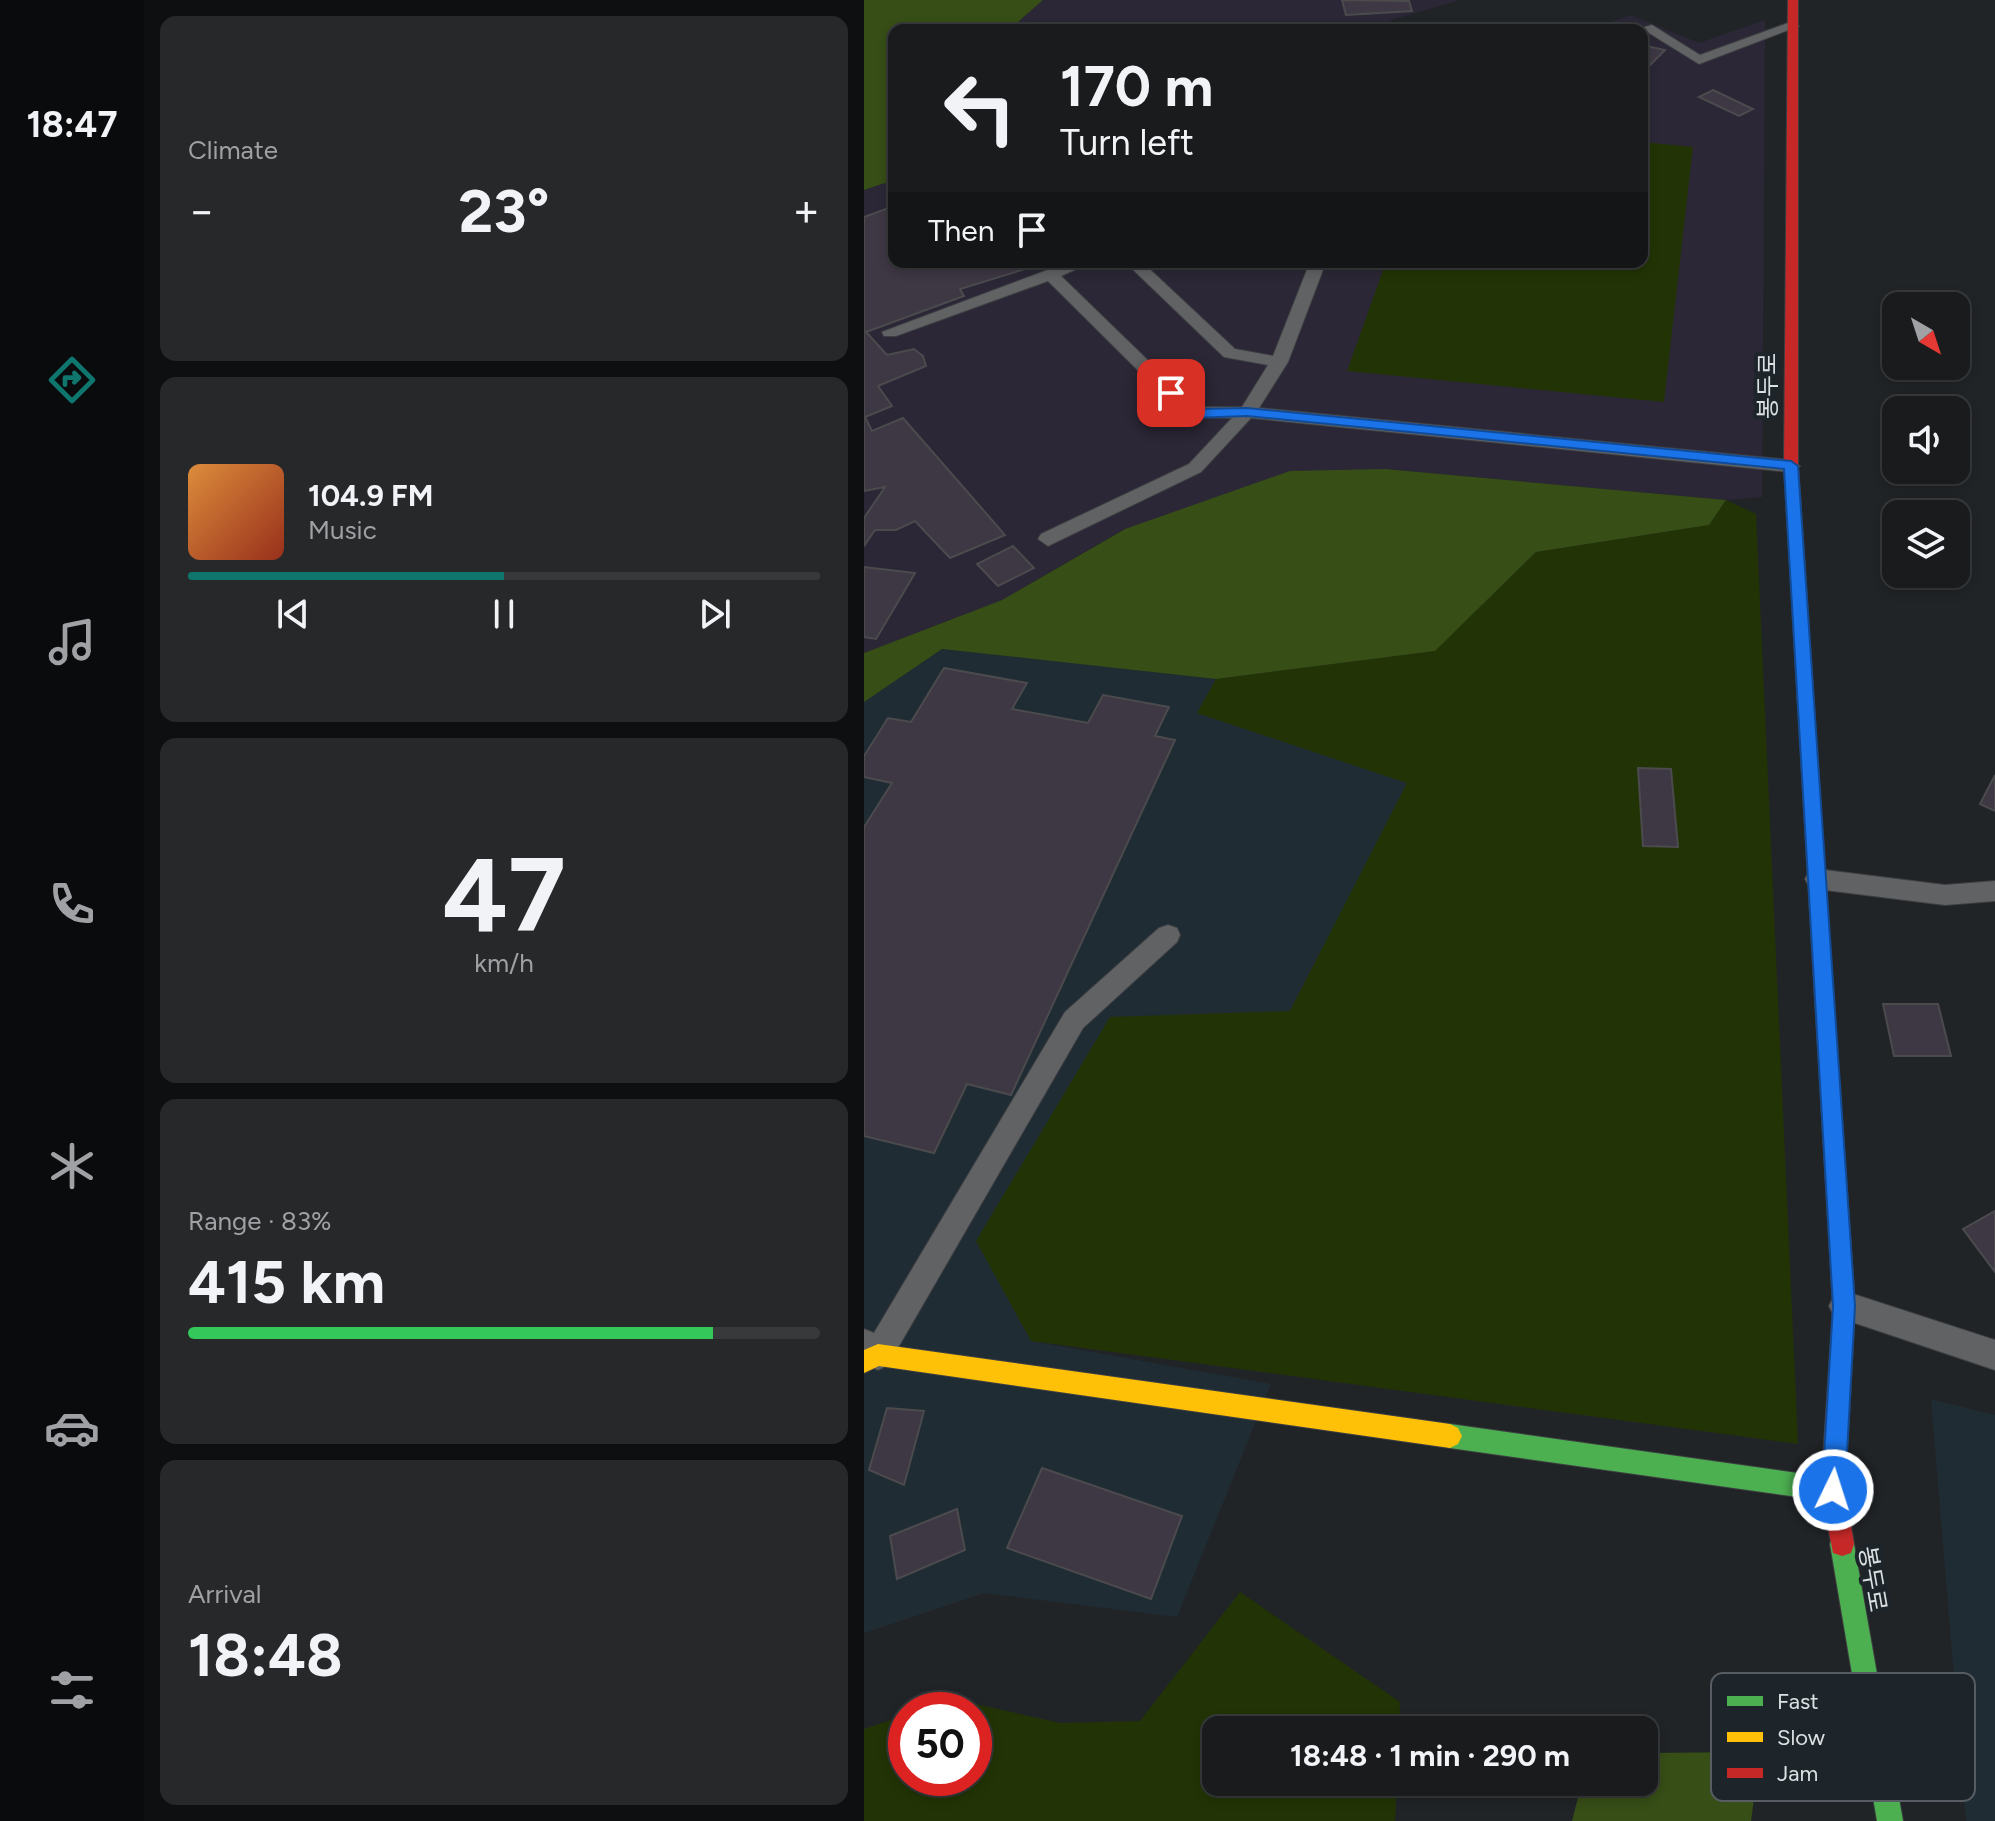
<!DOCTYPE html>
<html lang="en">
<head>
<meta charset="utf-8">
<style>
	:root { --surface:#191b1d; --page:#26282a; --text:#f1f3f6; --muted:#9fa1a4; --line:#37393b; --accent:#0f766e }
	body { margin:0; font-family:Figtree,"Noto Sans KR",sans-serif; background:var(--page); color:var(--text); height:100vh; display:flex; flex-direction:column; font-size:30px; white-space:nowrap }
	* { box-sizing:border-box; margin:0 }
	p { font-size:26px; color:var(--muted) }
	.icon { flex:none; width:44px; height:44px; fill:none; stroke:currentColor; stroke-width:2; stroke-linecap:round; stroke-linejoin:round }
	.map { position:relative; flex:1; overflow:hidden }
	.panel { display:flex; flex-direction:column; gap:16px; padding:16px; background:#0e0f10; width:720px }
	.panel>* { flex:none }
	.banner { position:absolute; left:24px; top:24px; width:760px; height:244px; border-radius:16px; box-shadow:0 4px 12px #0003,0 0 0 2px var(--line); background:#191b1d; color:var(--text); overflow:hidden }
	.needle { width:52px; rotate:141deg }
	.fabs { position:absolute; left:1018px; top:292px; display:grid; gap:16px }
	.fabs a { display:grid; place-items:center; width:88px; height:88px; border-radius:16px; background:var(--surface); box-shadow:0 4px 12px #0003,0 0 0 2px var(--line); font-size:40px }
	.speed { position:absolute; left:24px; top:1692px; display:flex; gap:16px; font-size:40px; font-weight:700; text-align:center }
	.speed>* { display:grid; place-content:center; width:104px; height:104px; border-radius:50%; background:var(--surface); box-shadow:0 4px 12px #0003,0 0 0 2px var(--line); line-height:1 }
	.speed .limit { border:12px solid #d22; background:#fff; color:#111 }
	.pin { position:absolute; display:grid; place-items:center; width:68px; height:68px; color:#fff; margin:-34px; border-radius:16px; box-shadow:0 4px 12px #0006 }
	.me { position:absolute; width:88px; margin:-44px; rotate:4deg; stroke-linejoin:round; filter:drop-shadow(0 0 6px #0008) }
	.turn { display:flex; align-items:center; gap:28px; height:168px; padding:0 40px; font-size:36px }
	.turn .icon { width:104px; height:104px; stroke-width:2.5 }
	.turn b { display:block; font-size:56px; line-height:68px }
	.then { display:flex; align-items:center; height:76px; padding:0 40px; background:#0003; gap:16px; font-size:30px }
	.big { font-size:60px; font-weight:700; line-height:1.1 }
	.panel .widget { flex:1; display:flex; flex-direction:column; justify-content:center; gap:12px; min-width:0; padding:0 28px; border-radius:16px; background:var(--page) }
	.panel .dial { align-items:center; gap:0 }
	.dial b { font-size:104px; line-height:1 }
	.song { display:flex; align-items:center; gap:24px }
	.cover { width:96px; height:96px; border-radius:12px; background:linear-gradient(135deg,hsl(30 70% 55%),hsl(10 70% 35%)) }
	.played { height:8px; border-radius:4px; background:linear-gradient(90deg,var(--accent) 50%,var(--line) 50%) }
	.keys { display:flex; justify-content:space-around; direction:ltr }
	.heat { display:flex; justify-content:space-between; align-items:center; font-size:44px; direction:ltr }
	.charge { height:12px; border-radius:6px; background:linear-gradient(90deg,#34c759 83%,var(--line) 0) }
	.trip { position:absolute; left:338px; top:1716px; width:456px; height:80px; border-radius:16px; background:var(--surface); box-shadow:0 4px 12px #0003,0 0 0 2px var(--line); font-weight:700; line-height:80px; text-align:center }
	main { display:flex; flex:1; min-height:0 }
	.menu { display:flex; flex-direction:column; width:144px; justify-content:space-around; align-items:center; background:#0a0b0c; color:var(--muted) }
	.menu .icon { width:56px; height:56px }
	.menu .on { color:var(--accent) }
	.menu b { font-size:36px; color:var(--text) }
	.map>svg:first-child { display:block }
</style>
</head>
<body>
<main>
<nav class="menu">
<b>18:47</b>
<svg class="icon on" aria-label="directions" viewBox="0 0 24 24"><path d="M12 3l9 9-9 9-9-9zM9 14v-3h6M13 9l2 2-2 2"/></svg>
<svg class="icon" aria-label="music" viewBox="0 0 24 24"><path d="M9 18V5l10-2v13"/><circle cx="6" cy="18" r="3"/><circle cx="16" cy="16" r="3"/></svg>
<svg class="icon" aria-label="phone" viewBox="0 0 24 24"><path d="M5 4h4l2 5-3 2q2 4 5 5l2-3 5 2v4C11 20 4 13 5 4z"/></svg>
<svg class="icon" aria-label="climate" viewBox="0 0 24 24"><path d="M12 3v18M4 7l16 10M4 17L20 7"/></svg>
<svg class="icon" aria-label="car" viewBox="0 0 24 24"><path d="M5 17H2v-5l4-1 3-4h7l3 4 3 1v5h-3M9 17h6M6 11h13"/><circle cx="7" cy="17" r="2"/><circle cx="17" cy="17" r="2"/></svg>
<svg class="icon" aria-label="filters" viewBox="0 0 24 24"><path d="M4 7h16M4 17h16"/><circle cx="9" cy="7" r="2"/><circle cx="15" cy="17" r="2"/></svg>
</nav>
<section class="panel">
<div class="widget"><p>Climate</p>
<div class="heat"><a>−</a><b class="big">23°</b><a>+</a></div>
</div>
<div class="widget">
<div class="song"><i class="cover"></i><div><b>104.9 FM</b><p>Music</p></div></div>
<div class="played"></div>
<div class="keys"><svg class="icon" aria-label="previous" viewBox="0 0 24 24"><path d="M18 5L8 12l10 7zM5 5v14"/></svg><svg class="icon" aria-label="pause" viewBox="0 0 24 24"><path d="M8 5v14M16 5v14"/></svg><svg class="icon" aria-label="next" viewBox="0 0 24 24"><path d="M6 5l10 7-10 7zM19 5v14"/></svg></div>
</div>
<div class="widget dial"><b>47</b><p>km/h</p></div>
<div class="widget"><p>Range · 83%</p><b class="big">415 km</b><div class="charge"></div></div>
<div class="widget"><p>Arrival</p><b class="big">18:48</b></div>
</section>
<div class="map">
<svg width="1131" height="1821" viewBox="0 0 1131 1821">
	<rect width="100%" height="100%" fill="#212427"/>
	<g fill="#202c34">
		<path d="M 78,649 L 352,679 L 334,713 L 544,783 L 426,1011 L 246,1017 L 167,1341 L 407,1384 L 313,1617 L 120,1593 L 0,1633 L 0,702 Z"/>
		<path d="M 1067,1399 L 1131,1415 L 1131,1821 L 1102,1821 Z"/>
	</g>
	<g fill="#2b2736">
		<path d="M 179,0 L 596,0 L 524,21 L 586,30 L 145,30 Z"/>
		<path d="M 767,15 L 835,43 L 901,20 L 898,497 L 862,500 L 521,469 L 260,529 L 138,600 L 0,653 L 0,190 L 30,180 L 30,262 L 778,262 L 778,30 L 724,30 Z"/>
	</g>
	<g fill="#223405">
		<path d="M 778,142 L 829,147 L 800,402 L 483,371 L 522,262 L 778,262 Z"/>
		<path d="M 862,500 L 892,514 L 934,1444 L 167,1341 L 112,1241 L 246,1017 L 426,1011 L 543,783 L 333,713 L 352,679 L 571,651 L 672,552 L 845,525 Z"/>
		<path d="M 376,1592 L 536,1702 L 535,1730 L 352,1730 L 352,1782 L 533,1782 L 531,1821 L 0,1821 L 0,1729 L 42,1715 L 42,1778 L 110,1778 L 110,1710 L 57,1710 L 89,1699 L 196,1723 L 276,1721 Z"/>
	</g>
	<g fill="#374e17">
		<path d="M 0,0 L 179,0 L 145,30 L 30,30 L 30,180 L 0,190 Z"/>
		<path d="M 521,469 L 862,500 L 845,525 L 672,552 L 571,651 L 352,679 L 78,649 L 0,702 L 0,653 L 138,600 L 261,529 L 426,471 Z"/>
		<path d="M 896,1752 L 887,1821 L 708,1821 L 718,1782 L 780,1782 L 780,1753 Z"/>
	</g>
	<g fill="#3e3744" stroke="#4b4b4e" stroke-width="2">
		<path d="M 478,0 L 545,1 L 548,11 L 482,15 Z"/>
		<path d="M 778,45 L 801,50 L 779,72 L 778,72 Z"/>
		<path d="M 849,90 L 889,109 L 875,116 L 835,97 Z"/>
		<path d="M 30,206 L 30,262 L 184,262 L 96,289 L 100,296 L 2,332 L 23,355 L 50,349 L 59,356 L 62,366 L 14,386 L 28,406 L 1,417 L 8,431 L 39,418 L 141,535 L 86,558 L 51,521 L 32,530 L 11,530 L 0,546 L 0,518 L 21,487 L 0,491 L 0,217 Z"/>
		<path d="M 149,546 L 170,568 L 134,586 L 113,564 Z"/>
		<path d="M 0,567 L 51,573 L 12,639 L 0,637 Z"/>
		<path d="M 80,668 L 163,683 L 148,709 L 224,723 L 239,695 L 305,707 L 291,736 L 311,740 L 147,1095 L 103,1084 L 70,1153 L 0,1136 L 0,827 L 28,783 L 0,777 L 0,756 L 24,718 L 47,722 Z"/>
		<path d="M 774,768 L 807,769 L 814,847 L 779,846 Z"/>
		<path d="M 1131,775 L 1131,811 L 1116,804 Z"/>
		<path d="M 1019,1004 L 1074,1004 L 1087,1056 L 1030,1056 Z"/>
		<path d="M 1131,1211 L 1131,1272 L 1099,1229 Z"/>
		<path d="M 23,1408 L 60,1411 L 40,1485 L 5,1470 Z"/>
		<path d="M 178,1468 L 318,1516 L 287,1599 L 143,1548 Z"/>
		<path d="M 93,1509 L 101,1550 L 33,1579 L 26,1536 Z"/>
	</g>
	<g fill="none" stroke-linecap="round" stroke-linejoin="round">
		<defs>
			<g id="lane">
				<path d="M 924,23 L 935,26 L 835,64 L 777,28 L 788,25 L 836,55 Z"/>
				<path d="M 205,262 L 228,262 L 197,276 L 332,407 L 378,407 L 404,365 L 360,357 L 261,262 L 278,262 L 371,349 L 409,356 L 446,262 L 462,262 L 424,362 L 395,408 L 927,460 L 936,466 L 927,472 L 387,418 L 337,472 L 184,546 L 174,539 L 177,534 L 325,464 L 368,418 L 321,417 L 184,281 L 32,336 L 20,336 L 18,332 Z"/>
				<path d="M 953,869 L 1081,885 L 1131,881 L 1131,901 L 1081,905 L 953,889 L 945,886 L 941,879 L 945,872 Z"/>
				<path d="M 304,925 L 313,928 L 316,935 L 313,942 L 219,1028 L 24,1365 L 14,1370 L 0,1363 L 0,1329 L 10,1333 L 201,1012 L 295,928 Z"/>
				<path d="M 980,1291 L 1131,1340 L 1131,1370 L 970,1316 L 965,1306 L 970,1296 Z"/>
			</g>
			<g id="fast">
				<path d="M 586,1424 L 969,1478 L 977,1482 L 981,1490 L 977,1498 L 969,1502 L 586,1448 L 578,1444 L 574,1436 L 578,1428 Z"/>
				<path d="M 978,1532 L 987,1535 L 990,1544 L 1039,1821 L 1013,1821 L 966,1544 L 969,1535 Z"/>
			</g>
			<g id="slow">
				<path d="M 927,461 L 934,465 L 966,947 L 963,953 L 957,955 L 951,953 L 948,947 L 920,465 Z"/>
				<path d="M 14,1344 L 586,1424 L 594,1428 L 598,1436 L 594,1444 L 586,1448 L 15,1366 L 0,1373 L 0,1350 Z"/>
			</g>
			<g id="jam">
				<path d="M 924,0 L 934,0 L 934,465 L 927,469 L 920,465 Z"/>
				<path d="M 957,939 L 963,941 L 966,947 L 991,1306 L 981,1490 L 990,1544 L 987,1553 L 978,1556 L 969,1553 L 957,1490 L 969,1306 L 948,947 L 951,941 Z"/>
			</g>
		</defs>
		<use href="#lane" stroke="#3d3f42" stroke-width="2"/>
		<use href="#fast" stroke="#3d3f42" stroke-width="2"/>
		<use href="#slow" stroke="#3d3f42" stroke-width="2"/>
		<use href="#jam" stroke="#3d3f42" stroke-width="2"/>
		<use href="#lane" fill="#606264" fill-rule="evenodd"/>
		<use href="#fast" fill="#4caf50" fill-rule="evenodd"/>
		<use href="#slow" fill="#ffc107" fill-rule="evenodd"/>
		<use href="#jam" fill="#c62828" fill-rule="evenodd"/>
	</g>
	<path fill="#1a73e8" stroke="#114b97" stroke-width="2" d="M 307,389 L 331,409 L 383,408 L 927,461 L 934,466 L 991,1306 L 981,1490 L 978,1498 L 969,1501 L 961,1498 L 958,1490 L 969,1306 L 920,469 L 383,416 L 327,418 L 302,396 L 300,393 Z"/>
	<g text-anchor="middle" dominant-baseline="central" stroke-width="8" stroke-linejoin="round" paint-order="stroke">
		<g font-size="24" fill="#dbe0e3" stroke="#1e252a">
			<text transform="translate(903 386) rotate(-90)">봉두로</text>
			<text transform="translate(1009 1579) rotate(80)">봉두로</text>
		</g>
	</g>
	<rect x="847" y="1673" width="264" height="128" rx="12" fill="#1e252a" stroke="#575d62" stroke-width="2"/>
	<rect x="863" y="1696" width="36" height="10" fill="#4caf50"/>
	<rect x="863" y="1732" width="36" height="10" fill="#ffc107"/>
	<rect x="863" y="1768" width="36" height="10" fill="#c62828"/>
	<g font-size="22" fill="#dbe0e3">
		<text x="913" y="1709">Fast</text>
		<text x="913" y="1745">Slow</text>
		<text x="913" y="1781">Jam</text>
	</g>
</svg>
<div class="fabs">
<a><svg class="needle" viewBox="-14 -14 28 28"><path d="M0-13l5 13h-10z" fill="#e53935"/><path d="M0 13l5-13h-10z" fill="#9fa1a4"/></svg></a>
<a><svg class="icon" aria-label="sound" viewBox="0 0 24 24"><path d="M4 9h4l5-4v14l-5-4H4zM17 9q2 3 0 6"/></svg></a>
<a><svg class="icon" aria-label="layers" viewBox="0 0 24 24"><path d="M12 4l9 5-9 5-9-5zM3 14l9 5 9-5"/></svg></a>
</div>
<div class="speed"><div class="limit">50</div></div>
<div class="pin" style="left:307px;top:393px;background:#d93025"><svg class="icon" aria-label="arrive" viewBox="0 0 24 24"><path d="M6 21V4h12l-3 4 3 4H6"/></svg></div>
<svg class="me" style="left:969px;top:1490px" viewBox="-20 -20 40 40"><circle r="17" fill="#1a73e8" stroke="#fff" stroke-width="3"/><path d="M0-11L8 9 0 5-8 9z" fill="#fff"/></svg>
<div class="trip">18:48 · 1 min · 290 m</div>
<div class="banner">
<div class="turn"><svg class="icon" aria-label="left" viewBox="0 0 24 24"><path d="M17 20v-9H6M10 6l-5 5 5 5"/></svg><div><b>170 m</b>Turn left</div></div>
<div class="then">Then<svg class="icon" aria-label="arrive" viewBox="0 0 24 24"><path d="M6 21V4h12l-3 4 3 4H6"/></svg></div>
</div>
</div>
</main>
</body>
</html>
